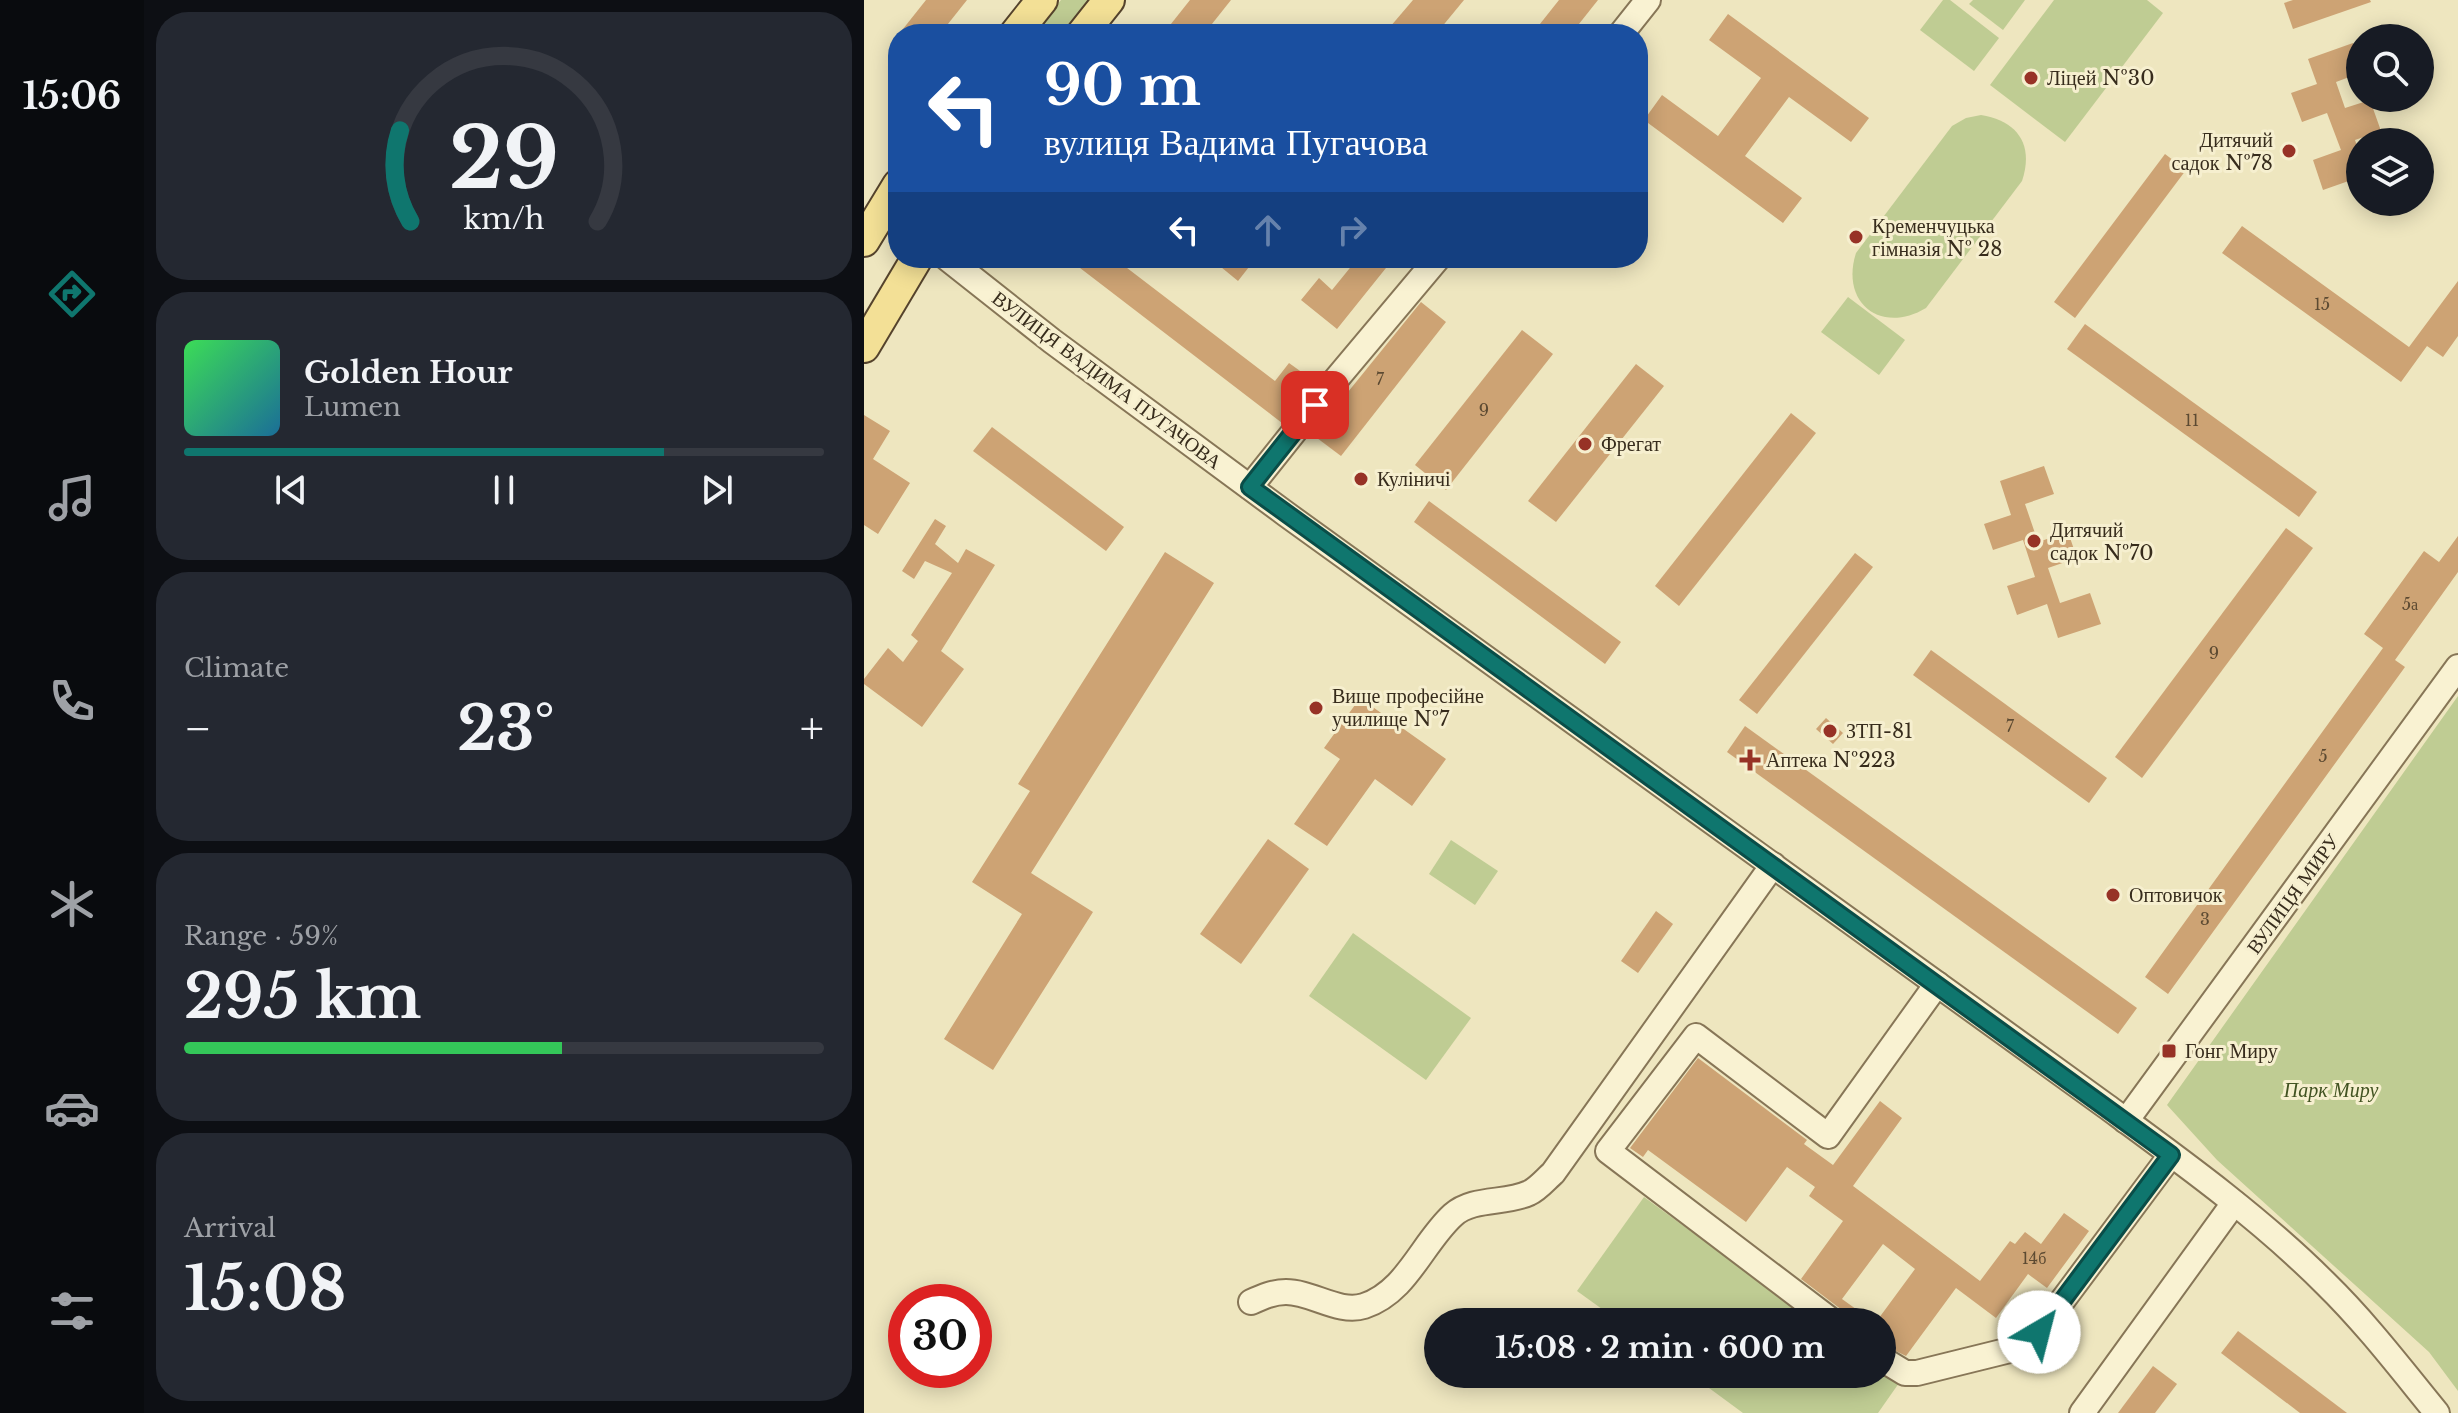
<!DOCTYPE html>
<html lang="en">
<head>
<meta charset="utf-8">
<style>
	:root { --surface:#171b24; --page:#242831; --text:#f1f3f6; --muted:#9ea1a6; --line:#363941; --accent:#0f766e }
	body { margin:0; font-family:"Libre Baskerville",serif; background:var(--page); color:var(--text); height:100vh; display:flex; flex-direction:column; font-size:30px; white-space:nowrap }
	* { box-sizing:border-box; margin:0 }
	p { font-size:26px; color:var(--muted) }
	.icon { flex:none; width:44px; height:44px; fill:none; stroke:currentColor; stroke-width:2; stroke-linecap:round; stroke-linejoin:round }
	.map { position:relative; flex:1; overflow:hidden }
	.sheet { display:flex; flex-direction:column; gap:12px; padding:12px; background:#0d0f14; width:720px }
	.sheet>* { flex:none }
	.guide { position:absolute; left:24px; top:24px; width:760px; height:244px; border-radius:32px; box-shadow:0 4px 20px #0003; background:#1a4fa0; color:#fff; overflow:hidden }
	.controls { position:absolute; left:1482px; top:24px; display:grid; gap:16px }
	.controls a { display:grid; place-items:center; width:88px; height:88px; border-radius:50%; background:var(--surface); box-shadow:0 4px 20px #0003; font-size:40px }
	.speed { position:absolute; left:24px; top:1284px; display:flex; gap:16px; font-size:40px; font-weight:700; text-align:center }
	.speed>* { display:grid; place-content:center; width:104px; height:104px; border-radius:50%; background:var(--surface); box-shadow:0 4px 20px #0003; line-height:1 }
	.speed .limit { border:12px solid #d22; background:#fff; color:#111 }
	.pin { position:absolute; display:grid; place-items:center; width:68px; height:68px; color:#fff; margin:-34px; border-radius:16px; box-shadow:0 4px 12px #0006 }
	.me { position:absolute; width:88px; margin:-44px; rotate:37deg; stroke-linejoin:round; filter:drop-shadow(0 0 6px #0008) }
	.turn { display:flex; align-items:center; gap:28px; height:168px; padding:0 24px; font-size:36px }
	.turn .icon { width:104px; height:104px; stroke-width:2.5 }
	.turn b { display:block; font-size:56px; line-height:68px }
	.lanes { display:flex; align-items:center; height:76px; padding:0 24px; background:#0003; justify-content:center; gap:40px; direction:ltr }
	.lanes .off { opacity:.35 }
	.big { font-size:60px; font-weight:700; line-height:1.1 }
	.sheet .card { flex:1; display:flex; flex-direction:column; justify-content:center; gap:12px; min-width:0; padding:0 28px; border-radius:32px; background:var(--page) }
	.sheet .dial { align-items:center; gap:0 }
	.dial svg { height:208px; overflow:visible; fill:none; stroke:var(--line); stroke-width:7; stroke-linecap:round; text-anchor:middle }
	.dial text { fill:var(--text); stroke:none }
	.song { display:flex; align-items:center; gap:24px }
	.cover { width:96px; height:96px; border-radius:12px; background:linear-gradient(135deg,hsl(130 70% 55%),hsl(200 70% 35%)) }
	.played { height:8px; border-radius:4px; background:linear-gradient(90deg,var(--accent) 75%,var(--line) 75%) }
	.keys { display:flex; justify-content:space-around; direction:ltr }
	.heat { display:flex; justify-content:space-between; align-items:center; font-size:44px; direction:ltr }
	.charge { height:12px; border-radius:6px; background:linear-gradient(90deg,#34c759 59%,var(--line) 0) }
	.trip { position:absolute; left:560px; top:1308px; width:472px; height:80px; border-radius:40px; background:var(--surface); box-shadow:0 4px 20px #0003; font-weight:700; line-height:80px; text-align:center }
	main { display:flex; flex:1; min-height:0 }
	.tabs { display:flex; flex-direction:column; width:144px; justify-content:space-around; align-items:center; background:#090b0e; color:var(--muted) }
	.tabs .icon { width:56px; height:56px }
	.tabs .selected { color:var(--accent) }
	.tabs b { font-size:36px; color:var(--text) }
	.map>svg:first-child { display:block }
</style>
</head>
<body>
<main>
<nav class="tabs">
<b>15:06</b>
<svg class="icon selected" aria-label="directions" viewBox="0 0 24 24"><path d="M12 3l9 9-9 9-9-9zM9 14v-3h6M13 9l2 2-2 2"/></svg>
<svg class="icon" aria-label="music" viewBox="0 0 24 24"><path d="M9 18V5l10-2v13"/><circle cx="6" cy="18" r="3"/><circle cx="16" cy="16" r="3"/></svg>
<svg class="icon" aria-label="phone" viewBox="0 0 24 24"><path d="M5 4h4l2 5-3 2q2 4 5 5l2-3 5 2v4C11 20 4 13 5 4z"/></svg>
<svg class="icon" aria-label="climate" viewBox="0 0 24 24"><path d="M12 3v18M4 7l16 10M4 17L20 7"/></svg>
<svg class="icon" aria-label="car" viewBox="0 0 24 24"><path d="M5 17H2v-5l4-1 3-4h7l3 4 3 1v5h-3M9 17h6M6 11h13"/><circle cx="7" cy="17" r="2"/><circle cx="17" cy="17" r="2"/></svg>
<svg class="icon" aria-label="filters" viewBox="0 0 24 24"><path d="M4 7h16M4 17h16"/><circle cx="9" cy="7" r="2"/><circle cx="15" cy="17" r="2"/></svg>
</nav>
<section class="sheet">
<div class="card dial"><svg viewBox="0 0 100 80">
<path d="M14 69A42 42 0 1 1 86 69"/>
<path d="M14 69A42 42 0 0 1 10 34" stroke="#0f766e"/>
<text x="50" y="56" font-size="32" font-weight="700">29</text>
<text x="50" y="72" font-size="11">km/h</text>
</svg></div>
<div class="card">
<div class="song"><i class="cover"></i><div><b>Golden Hour</b><p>Lumen</p></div></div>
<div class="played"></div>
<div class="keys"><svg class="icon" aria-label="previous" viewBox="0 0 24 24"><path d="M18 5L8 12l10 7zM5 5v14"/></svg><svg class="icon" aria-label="pause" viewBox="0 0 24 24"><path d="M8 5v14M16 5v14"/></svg><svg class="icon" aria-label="next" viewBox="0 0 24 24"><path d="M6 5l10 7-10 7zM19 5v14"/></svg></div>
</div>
<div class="card"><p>Climate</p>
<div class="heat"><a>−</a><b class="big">23°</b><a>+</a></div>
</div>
<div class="card"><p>Range · 59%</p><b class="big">295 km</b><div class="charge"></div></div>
<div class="card"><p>Arrival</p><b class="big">15:08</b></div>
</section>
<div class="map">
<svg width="1594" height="1413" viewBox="0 0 1594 1413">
	<rect width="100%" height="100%" fill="#eee6bf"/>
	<g fill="#bfcc93">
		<path d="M 197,0 L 231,0 L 204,34 L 170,34 Z"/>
		<path d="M 1079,0 L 1086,0 L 1135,38 L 1110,71 L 1056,30 Z"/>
		<path d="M 1109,0 L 1161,0 L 1139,30 L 1105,4 Z"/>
		<path d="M 1190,0 L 1283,0 L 1299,13 L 1201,142 L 1126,85 Z"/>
		<path d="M 1117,115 C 1154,121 1170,145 1158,181 L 1062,308 C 1017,335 976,303 992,253 L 1088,126 L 1102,118 Z"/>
		<path d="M 984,297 L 1041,340 L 1015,375 L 957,332 Z"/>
		<path d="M 1594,696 L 1594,1391 L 1565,1352 L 1353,1160 L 1303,1105 Z"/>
		<path d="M 587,840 L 634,871 L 611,905 L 565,874 Z"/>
		<path d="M 489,933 L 607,1018 L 562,1080 L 445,996 Z"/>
		<path d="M 780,1197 L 951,1322 L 756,1322 L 713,1291 Z"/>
		<path d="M 1018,1371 L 1035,1383 L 1014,1413 L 879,1413 L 826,1374 L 1018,1374 Z"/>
	</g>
	<g fill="#cda374">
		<path d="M 62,0 L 103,0 L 76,34 L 35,34 Z"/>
		<path d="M 326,0 L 367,0 L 340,34 L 299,34 Z"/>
		<path d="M 549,0 L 600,0 L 572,34 L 520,34 Z"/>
		<path d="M 695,0 L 734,0 L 707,34 L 668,34 Z"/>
		<path d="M 1429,0 L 1506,0 L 1507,2 L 1429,29 L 1420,3 Z"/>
		<path d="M 864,14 L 1005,118 L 987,142 L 925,97 L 881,156 L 938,198 L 919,223 L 780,120 L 798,95 L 854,136 L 897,78 L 845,40 Z"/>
		<path d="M 1489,43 L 1496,64 L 1496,73 L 1472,82 L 1481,108 L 1506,100 L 1517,131 L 1491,140 L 1496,155 L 1496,177 L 1459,190 L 1449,160 L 1477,150 L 1463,113 L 1438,122 L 1427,93 L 1453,84 L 1444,59 Z"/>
		<path d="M 1301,154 L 1322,170 L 1211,318 L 1190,302 Z"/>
		<path d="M 1378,226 L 1545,347 L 1594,281 L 1594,336 L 1579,357 L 1563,346 L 1537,382 L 1358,253 Z"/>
		<path d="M 203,258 L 250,258 L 411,381 L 425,363 L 450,381 L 418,423 Z"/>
		<path d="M 346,258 L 392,258 L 374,281 Z"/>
		<path d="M 494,258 L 530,258 L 473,329 L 437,300 L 455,278 L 468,290 Z"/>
		<path d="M 557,302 L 582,322 L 477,456 L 449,435 Z"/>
		<path d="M 1221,324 L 1453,492 L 1435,517 L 1203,349 Z"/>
		<path d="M 658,330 L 689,354 L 582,490 L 551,465 Z"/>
		<path d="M 772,364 L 800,386 L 692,522 L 664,501 Z"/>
		<path d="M 927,413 L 952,433 L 815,606 L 791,586 Z"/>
		<path d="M 0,415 L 26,431 L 9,459 L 46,483 L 14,534 L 0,525 Z"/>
		<path d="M 128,427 L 260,527 L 242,551 L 109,451 Z"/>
		<path d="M 1180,466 L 1190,494 L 1161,504 L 1174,542 L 1204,532 L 1213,558 L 1184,568 L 1196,603 L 1226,593 L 1237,624 L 1194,638 L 1183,604 L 1153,615 L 1143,586 L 1171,577 L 1159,540 L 1129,550 L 1120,524 L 1147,515 L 1136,481 Z"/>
		<path d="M 565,501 L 757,642 L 741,664 L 550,522 Z"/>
		<path d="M 71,519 L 82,526 L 71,544 L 94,563 L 102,549 L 131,565 L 77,651 L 100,669 L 58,727 L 0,684 L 0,679 L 24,648 L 39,662 L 54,641 L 47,635 L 88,573 L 61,561 L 50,579 L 38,571 Z"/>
		<path d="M 1422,528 L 1449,548 L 1278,778 L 1251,757 Z"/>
		<path d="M 1594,536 L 1594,572 L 1531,660 L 1541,667 L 1304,994 L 1281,977 L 1519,648 L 1500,634 L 1560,551 L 1575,562 Z"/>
		<path d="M 301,552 L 350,583 L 167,873 L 229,912 L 129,1070 L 80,1039 L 158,914 L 108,882 L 166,791 L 154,784 Z"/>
		<path d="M 991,553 L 1009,567 L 893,714 L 875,700 Z"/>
		<path d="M 1067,650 L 1243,778 L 1225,803 L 1049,675 Z"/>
		<path d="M 496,698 L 582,759 L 548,806 L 511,779 L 463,846 L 430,824 L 476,759 L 460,748 Z"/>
		<path d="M 962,718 L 979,733 L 969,744 L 952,729 Z"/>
		<path d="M 881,726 L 1273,1008 L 1254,1034 L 863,752 Z"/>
		<path d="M 404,839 L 445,869 L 377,964 L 336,934 Z"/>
		<path d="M 792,911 L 809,924 L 774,973 L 757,961 Z"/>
		<path d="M 834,1058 L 943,1140 L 940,1144 L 969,1165 L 1016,1101 L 1038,1118 L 989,1186 L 1116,1281 L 1146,1241 L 1151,1244 L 1161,1232 L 1177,1244 L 1200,1213 L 1225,1231 L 1183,1288 L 1164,1274 L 1132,1318 L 1092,1288 L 1042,1356 L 1018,1344 L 1018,1322 L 1012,1322 L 1051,1269 L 1019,1244 L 978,1299 L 1010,1322 L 984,1322 L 978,1310 L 937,1279 L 979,1221 L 945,1196 L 951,1187 L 923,1167 L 882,1222 L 784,1150 L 779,1157 L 766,1148 Z"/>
		<path d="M 1374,1331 L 1483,1413 L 1436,1413 L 1357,1353 Z"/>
		<path d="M 1289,1366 L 1313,1384 L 1291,1413 L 1254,1413 Z"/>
	</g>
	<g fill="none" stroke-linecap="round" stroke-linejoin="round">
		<defs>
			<g id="minor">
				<path d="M 757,34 L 784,0"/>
				<path d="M 83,258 L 188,341 L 422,514 L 1242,1106 C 1317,1161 1395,1217 1461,1283 C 1502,1323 1537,1369 1573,1413"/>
				<path d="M 386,487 L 469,383 L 574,258"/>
				<path d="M 1262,1121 L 1594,667"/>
				<path d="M 387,1302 C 398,1297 409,1292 422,1292 C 448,1292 475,1314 500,1306 C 543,1292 558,1243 589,1215 C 609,1197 642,1204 665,1193 C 674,1189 682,1179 689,1173 L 909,865"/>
				<path d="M 969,1322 L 744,1151 L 832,1036 L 964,1136 L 1073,984"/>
				<path d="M 1018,1359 L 1041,1373 L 1053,1373 L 1154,1348 L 1175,1332 L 1307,1155"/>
				<path d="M 1218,1413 L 1370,1203"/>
			</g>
			<g id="major">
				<path d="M 151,34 L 178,0"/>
				<path d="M 218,34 L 245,0"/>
				<path d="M 0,241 L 34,185"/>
				<path d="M 0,347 L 53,258"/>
			</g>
		</defs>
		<use href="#minor" stroke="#877657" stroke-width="28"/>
		<use href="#major" stroke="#55432c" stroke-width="34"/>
		<use href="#minor" stroke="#f9f2d2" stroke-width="24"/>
		<use href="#major" stroke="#f3e096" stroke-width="30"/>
	</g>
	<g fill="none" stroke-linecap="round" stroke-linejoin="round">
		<defs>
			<path id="route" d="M 451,405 L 386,487 L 1307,1155 L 1175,1332"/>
		</defs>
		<use href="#route" stroke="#0a4d48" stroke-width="20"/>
		<use href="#route" stroke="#0f766e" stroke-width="14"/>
	</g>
	<g fill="#973226" stroke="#f6efcf" stroke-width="3">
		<circle cx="1167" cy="78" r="8"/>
		<circle cx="1425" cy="151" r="8"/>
		<circle cx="992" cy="237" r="8"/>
		<circle cx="721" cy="444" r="8"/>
		<circle cx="497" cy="479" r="8"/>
		<circle cx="1170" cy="541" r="8"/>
		<circle cx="452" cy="708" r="8"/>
		<circle cx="966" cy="731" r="8"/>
		<path d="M882 748h8v8h8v8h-8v8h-8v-8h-8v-8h8z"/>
		<circle cx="1249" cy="895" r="8"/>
		<rect x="1297" y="1043" width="16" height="16" rx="4"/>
	</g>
	<g text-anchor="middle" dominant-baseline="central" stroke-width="6" stroke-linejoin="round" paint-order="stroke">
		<g font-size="16" fill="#5c4a32">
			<text x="1458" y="304">15</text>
			<text x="516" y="379">7</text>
			<text x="620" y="410">9</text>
			<text x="1328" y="420">11</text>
			<text x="1546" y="604">5а</text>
			<text x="1350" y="653">9</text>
			<text x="1146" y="726">7</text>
			<text x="1459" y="756">5</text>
			<text x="1341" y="919">3</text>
			<text x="1170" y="1258">14б</text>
		</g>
		<g font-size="20" fill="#372c1c" stroke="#f6efcf" text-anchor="start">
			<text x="1183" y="78">Ліцей №30</text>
			<text x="1409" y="140" text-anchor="end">Дитячий<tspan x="1409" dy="23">садок №78</tspan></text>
			<text x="1008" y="226">Кременчуцька<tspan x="1008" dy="23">гімназія № 28</tspan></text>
			<text x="737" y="444">Фрегат</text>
			<text x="513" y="479">Куліничі</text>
			<text x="1186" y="530">Дитячий<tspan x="1186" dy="23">садок №70</tspan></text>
			<text x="468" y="696">Вище професійне<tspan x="468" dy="23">училище №7</tspan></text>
			<text x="982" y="731">ЗТП-81</text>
			<text x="902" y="760">Аптека №223</text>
			<text x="1265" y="895">Оптовичок</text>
			<text x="1321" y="1051">Гонг Миру</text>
		</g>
		<g font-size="20" fill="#372c1c" stroke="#f6efcf">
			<text transform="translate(243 380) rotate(37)">ВУЛИЦЯ ВАДИМА ПУГАЧОВА</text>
			<text transform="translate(1429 894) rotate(-54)">ВУЛИЦЯ МИРУ</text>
		</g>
		<g font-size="20" font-style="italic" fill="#425322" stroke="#f6efcf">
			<text x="1467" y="1090">Парк Миру</text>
		</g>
	</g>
</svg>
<div class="controls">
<a><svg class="icon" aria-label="search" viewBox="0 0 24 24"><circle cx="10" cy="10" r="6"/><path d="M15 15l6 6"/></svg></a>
<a><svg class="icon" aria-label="layers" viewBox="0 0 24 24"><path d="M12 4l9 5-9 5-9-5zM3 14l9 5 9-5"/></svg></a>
</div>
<div class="speed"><div class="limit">30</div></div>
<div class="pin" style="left:451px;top:405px;background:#d93025"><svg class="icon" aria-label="arrive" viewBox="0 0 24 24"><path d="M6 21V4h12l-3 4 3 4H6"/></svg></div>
<svg class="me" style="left:1175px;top:1332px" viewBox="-20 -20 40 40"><circle r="19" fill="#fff"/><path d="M0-13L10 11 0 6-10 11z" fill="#0f766e"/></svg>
<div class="trip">15:08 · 2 min · 600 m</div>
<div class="guide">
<div class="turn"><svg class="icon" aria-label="left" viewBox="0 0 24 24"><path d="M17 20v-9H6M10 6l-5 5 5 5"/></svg><div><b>90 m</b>вулиця Вадима Пугачова</div></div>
<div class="lanes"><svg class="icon" aria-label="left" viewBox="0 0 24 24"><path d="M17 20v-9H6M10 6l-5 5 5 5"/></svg><svg class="icon off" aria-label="ahead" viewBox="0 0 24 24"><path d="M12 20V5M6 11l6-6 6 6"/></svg><svg class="icon off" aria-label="right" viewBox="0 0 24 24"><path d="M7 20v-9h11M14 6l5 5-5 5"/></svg></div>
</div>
</div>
</main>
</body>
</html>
